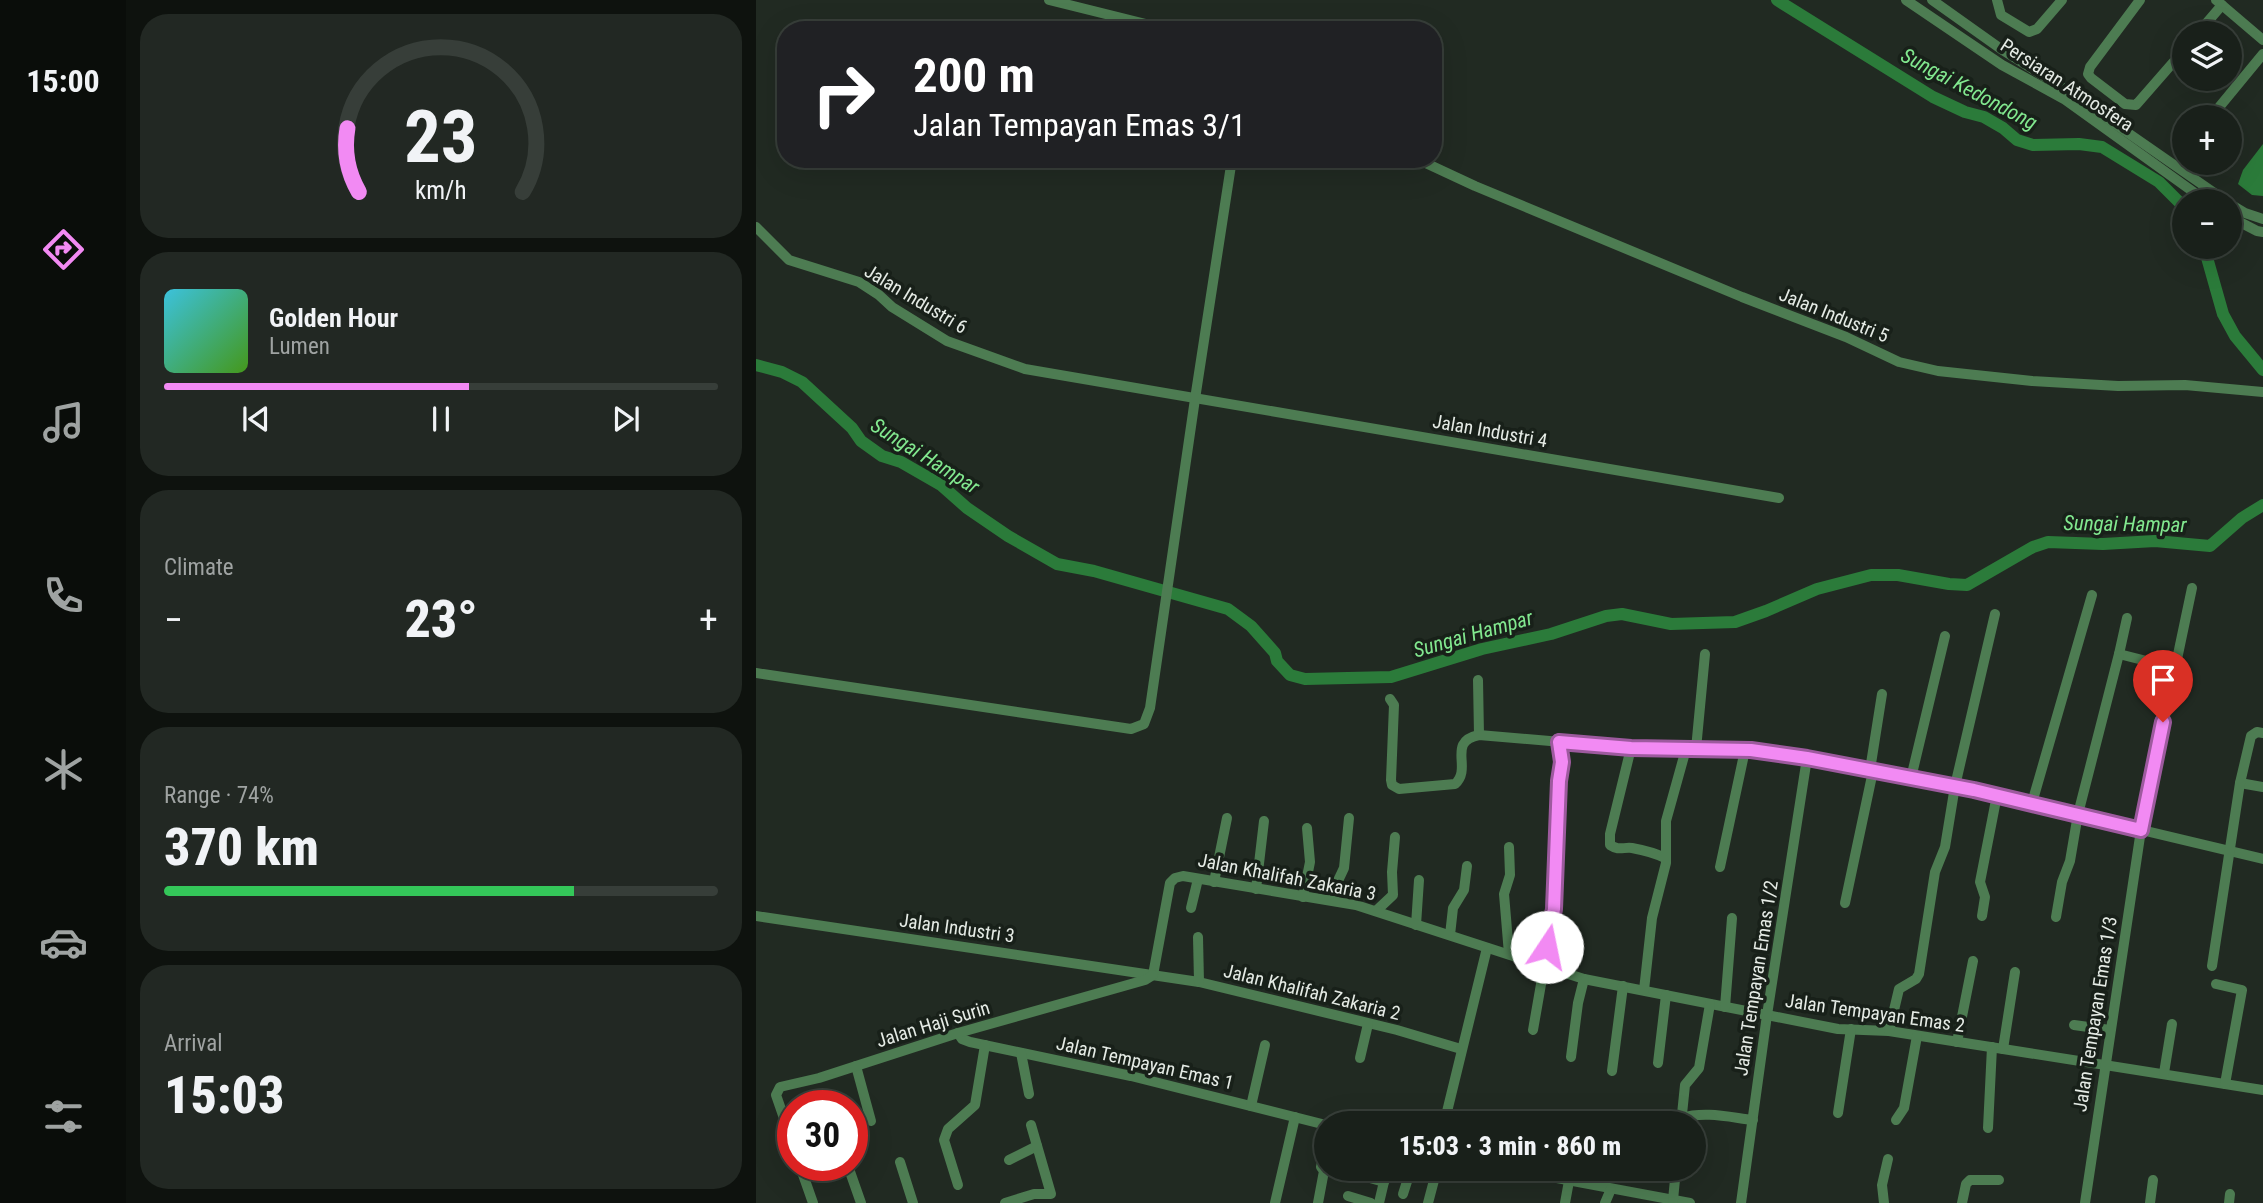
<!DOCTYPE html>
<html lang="en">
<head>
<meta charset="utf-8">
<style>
	:root { --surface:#19201a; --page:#222823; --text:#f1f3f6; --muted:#9fa3a2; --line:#373e39; --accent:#f28af3 }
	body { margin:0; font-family:"Roboto Condensed",sans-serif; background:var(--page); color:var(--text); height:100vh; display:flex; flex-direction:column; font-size:26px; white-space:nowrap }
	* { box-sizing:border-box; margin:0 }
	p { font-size:23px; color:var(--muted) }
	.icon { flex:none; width:38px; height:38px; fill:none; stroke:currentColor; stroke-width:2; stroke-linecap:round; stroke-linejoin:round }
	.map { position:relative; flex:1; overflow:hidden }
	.panel { display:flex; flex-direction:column; gap:14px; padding:14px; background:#0e120e; width:630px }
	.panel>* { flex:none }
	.guide { position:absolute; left:21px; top:21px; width:665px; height:147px; border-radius:28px; box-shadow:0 7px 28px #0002,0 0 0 2px var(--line); background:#202124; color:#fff; overflow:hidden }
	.fabs { position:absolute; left:1416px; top:21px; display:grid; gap:14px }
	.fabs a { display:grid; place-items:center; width:70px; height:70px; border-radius:50%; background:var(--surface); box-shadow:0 7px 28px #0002,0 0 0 2px var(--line); font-size:35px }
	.speed { position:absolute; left:21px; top:1090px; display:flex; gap:14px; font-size:35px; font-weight:700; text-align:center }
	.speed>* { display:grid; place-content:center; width:91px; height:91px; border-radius:50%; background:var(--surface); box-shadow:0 7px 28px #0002,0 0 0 2px var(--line); line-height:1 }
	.speed .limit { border:10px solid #d22; background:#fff; color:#111 }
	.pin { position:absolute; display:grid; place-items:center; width:60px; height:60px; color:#fff; margin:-72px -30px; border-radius:50% 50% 50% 0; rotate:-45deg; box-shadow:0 0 7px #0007 }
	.pin .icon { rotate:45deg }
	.me { position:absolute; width:77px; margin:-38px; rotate:11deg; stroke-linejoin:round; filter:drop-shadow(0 0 5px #0008) }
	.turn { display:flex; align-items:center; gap:24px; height:147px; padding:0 21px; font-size:32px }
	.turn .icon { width:91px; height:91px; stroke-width:2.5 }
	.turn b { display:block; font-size:49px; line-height:60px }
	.big { font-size:52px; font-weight:800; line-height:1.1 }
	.panel .tile { flex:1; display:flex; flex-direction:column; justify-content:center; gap:10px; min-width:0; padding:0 24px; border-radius:28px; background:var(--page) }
	.panel .dial { align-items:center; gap:0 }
	.dial svg { height:182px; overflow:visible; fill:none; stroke:var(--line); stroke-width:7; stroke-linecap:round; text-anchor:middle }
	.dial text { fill:var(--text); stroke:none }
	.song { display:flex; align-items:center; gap:21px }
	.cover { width:84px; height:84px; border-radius:10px; background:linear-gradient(135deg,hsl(190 70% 55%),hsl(100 70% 35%)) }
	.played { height:7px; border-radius:4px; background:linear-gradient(90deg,var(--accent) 55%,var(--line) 55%) }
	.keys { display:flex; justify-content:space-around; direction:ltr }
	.heat { display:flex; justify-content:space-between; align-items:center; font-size:38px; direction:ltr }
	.charge { height:10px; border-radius:5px; background:linear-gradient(90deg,#34c759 74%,var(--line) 0) }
	.trip { position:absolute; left:558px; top:1111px; width:392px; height:70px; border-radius:35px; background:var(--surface); box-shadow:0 7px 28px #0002,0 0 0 2px var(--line); font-weight:800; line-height:70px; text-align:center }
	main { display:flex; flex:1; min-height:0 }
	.tab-bar { display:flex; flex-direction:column; width:126px; justify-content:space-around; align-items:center; background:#0a0d0a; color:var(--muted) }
	.tab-bar .icon { width:49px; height:49px }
	.tab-bar .current { color:var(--accent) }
	.tab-bar b { font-size:32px; color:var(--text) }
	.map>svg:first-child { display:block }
</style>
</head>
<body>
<main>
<nav class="tab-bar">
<b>15:00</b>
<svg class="icon current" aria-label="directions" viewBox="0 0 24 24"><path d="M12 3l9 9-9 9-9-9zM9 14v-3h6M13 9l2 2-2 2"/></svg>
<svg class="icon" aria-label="music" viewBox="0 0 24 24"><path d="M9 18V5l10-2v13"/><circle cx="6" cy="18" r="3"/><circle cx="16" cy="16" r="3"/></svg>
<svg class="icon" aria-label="phone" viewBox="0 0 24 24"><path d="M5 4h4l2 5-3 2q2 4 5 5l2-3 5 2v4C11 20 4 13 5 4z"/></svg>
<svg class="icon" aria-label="climate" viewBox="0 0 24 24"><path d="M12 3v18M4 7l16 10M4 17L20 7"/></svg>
<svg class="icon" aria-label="car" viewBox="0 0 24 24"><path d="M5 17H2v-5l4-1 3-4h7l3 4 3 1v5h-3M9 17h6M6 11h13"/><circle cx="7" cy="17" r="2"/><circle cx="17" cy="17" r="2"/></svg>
<svg class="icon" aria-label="filters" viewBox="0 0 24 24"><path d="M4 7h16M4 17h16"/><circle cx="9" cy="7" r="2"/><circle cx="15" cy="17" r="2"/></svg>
</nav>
<section class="panel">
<div class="tile dial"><svg viewBox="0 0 100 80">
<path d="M14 69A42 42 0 1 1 86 69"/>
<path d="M14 69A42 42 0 0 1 9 41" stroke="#f28af3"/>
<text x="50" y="56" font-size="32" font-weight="700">23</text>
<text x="50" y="72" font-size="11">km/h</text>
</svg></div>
<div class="tile">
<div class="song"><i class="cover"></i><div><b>Golden Hour</b><p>Lumen</p></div></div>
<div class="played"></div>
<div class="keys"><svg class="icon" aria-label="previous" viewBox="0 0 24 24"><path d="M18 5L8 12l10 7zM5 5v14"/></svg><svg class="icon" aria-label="pause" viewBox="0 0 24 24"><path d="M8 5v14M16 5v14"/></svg><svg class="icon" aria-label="next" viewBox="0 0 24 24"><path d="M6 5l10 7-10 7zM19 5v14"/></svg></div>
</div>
<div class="tile"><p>Climate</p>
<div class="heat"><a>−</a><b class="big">23°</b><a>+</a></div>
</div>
<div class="tile"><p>Range · 74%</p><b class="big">370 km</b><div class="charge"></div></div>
<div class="tile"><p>Arrival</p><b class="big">15:03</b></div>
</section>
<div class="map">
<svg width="1507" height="1203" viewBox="0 0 1507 1203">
	<rect width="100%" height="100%" fill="#212a22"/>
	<path fill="#2b7b3a" d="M 1507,144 L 1507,196 L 1496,195 L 1482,184 L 1487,170 Z"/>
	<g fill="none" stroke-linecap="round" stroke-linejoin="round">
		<g stroke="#2b7b3a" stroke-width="12">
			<path d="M 1021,0 L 1177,97 L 1209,112 L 1228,117 L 1247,128 L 1261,140 L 1277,145 L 1323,144 L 1346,147 L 1403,182 L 1428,207"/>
			<path d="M 1448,247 L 1467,314 L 1479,336 L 1507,370"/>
			<path d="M 0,365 L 26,372 L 46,382 L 96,428 L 105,441 L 126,456 L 145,462 L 185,485 L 211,508 L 252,536 L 301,564 L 338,571 L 472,609 L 495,626 L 519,653 L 521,661 L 534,675 L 549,679 L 635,677 L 726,649 L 795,634 L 850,616 L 866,614 L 915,624 L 979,622 L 1010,611 L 1061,589 L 1115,575 L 1142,575 L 1193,584 L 1211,585 L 1277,547 L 1292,542 L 1347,544 L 1399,541 L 1454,546 L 1486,518 L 1507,505"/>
		</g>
		<g stroke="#4d7c52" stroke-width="10">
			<path d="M 293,0 L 414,30"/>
			<path d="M 1150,0 L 1246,65 L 1308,99 L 1450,201"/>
			<path d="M 1176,0 L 1245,49 L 1313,92 L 1470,201"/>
			<path d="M 1241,0 L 1245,15 L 1273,32 L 1281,29 L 1306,0"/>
			<path d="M 1384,0 L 1334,67 L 1332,74 L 1335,78 L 1369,104 L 1380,105 L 1428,50"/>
			<path d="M 1460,0 L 1507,40"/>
			<path d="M 1442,33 L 1466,5"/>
			<path d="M 1455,117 L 1507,54"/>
			<path d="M 661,159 L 719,186 L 986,297 L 1090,337 L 1143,362 L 1182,371 L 1276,381 L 1362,386 L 1429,385 L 1507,392"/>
			<path d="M 1474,204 L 1489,213 L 1507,219"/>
			<path d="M 1474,217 L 1501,231 L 1507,232"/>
			<path d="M 0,227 L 33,260 L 103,282 L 123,295 L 136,307 L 191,341 L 269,369 L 1023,498"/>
			<path d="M 1371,618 L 1363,654 L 1418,668"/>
			<path d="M 0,673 L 375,729 L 388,724 L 394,708 L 439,399 L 476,159"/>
			<path d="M 722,680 L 723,735"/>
			<path d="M 634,699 L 638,705 L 635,780 L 636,785 L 643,789 L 699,784 C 717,768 690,742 723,735 L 875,748 L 995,750 L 1051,758 L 1218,790 L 1507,859"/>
			<path d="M 875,748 L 854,834 L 854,845 C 863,851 867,847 876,848 C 887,850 899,853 909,858"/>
			<path d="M 940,749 L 949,654"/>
			<path d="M 1114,770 L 1126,694"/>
			<path d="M 1155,778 L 1189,636"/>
			<path d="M 1484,783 L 1507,787"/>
			<path d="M 1276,803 L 1336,595"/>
			<path d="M 964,867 L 989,750"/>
			<path d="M 458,882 L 471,818"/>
			<path d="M 500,889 L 508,821"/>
			<path d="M 547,897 L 554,862 L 551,828"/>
			<path d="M 577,900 L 580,885 L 588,868 L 593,818"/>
			<path d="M 1089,903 L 1117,771"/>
			<path d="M 435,908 L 442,879"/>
			<path d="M 620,911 L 637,895 L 636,872 L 639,837"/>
			<path d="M 0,916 L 443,982 L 641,1030 L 705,1049"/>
			<path d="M 1226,916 L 1229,897 L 1224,882 L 1241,795"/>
			<path d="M 1300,917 L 1306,882 L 1314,861 L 1322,814 L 1363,654"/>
			<path d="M 660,925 L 663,880"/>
			<path d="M 694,935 L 697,908 L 708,890 L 711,866"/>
			<path d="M 442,937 L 443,982"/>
			<path d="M 753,954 L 748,894 L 754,875 L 753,847"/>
			<path d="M 1456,966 L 1484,783 L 1495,736 L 1501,732 L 1507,733"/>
			<path d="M 397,975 L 414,883 L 419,878 L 427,876 L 600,905 L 828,979 L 1082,1029 L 1133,1031 L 1507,1090"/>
			<path d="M 1460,984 L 1486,990 L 1469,1084"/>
			<path d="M 888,990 L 896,918 L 910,863 L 910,821 L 930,749"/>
			<path d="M 969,1007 L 976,918"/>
			<path d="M 1318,1025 L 1354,1030"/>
			<path d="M 777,1030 L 798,910 L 803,802 L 802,781 L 806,762 L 803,742"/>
			<path d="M 1133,1031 L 1143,989 L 1160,979 L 1163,974 L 1179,872 L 1189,847 L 1199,786 L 1239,614"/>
			<path d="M 202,1033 L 206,1039 L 214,1042 L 375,1076 L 570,1125"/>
			<path d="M 1201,1042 L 1217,961"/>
			<path d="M 1247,1049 L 1259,972"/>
			<path d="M 265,1053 L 273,1094"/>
			<path d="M 815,1057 L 822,1003 L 828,979"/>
			<path d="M 604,1058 L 612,1024"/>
			<path d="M 902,1063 L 910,995"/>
			<path d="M 100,1066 L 115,1121"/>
			<path d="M 856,1071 L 867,986"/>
			<path d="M 1408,1073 L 1416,1024"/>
			<path d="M 495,1106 L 509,1045"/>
			<path d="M 1082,1113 L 1095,1029"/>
			<path d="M 925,1118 C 949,1111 972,1117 997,1120"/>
			<path d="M 1140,1120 L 1148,1108 L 1161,1036"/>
			<path d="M 688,1124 L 731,948"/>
			<path d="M 925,1124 L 929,1085 L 943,1068 L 954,1004"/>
			<path d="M 1232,1128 L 1236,1047"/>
			<path d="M 37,1144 L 20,1095 L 24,1087 L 63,1078 L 202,1033 L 389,980 L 397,975"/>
			<path d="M 253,1160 L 281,1146"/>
			<path d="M 144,1162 L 157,1203"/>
			<path d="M 44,1166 L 57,1203"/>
			<path d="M 92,1166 L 105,1203"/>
			<path d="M 752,1169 L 934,1203"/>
			<path d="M 600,1174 L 628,1182"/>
			<path d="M 202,1185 L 188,1140 L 192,1129 L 219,1105 L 229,1045"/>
			<path d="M 647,1194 L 655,1169"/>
			<path d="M 592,1196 L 615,1203"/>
			<path d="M 917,1200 L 920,1169"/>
			<path d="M 249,1203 L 278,1194 L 295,1194 L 275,1125"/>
			<path d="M 519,1203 L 539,1117"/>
			<path d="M 562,1203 L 568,1171 L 565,1167 L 570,1143"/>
			<path d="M 623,1203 L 631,1169"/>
			<path d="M 672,1203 L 681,1169"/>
			<path d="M 809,1203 L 813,1181"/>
			<path d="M 849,1203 L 855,1189"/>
			<path d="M 985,1203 L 1011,1015 L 1051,758"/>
			<path d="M 1128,1203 L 1126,1185 L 1132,1159"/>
			<path d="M 1206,1203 L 1210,1184 L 1214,1180 L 1243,1180"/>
			<path d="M 1329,1203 L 1385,830 L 1436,588"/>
			<path d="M 1394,1203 L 1397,1180"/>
			<path d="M 1473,1203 L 1474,1194"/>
		</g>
	</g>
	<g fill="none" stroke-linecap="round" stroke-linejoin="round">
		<defs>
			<path id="route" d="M 791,947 L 798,909 L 803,781 L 806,762 L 803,742 L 875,748 L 995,750 L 1051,758 L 1218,790 L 1385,830 L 1407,722"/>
		</defs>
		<use href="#route" stroke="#9d5a9e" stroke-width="18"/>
		<use href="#route" stroke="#f28af3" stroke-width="12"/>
	</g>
	<g text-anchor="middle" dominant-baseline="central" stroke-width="7" stroke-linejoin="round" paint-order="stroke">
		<g font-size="19" fill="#e5ebe5" stroke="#182019">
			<text transform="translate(1311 85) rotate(33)">Persiaran Atmosfera</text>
			<text transform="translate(160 299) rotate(31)">Jalan Industri 6</text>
			<text transform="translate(1078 315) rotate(22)">Jalan Industri 5</text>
			<text transform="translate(734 431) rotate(10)">Jalan Industri 4</text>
			<text transform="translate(531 877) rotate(11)">Jalan Khalifah Zakaria 3</text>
			<text transform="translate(201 928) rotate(8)">Jalan Industri 3</text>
			<text transform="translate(1000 978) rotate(-81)">Jalan Tempayan Emas 1/2</text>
			<text transform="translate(556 992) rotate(14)">Jalan Khalifah Zakaria 2</text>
			<text transform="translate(1119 1013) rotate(8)">Jalan Tempayan Emas 2</text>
			<text transform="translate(1339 1014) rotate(-81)">Jalan Tempayan Emas 1/3</text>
			<text transform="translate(177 1024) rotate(-17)">Jalan Haji Surin</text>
			<text transform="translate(389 1063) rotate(13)">Jalan Tempayan Emas 1</text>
		</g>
		<g font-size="21" font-style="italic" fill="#82e88f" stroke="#182019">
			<text transform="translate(1213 89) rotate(28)">Sungai Kedondong</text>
			<text transform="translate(169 456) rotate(32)">Sungai Hampar</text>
			<text transform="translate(1369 524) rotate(1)">Sungai Hampar</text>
			<text transform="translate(717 634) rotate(-16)">Sungai Hampar</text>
		</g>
	</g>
</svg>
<div class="fabs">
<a><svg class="icon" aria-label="layers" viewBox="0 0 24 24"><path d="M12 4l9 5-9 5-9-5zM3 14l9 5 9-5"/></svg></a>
<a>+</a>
<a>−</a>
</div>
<div class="speed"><div class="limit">30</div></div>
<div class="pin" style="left:1407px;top:722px;background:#d93025"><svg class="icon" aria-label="arrive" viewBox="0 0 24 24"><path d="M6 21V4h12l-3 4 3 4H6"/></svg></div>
<svg class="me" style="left:791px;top:947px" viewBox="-20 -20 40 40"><circle r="19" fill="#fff"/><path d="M0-13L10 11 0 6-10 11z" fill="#f28af3"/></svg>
<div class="trip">15:03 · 3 min · 860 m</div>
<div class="guide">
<div class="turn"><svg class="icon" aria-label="right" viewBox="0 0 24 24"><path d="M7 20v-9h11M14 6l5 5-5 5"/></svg><div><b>200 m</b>Jalan Tempayan Emas 3/1</div></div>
</div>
</div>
</main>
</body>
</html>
